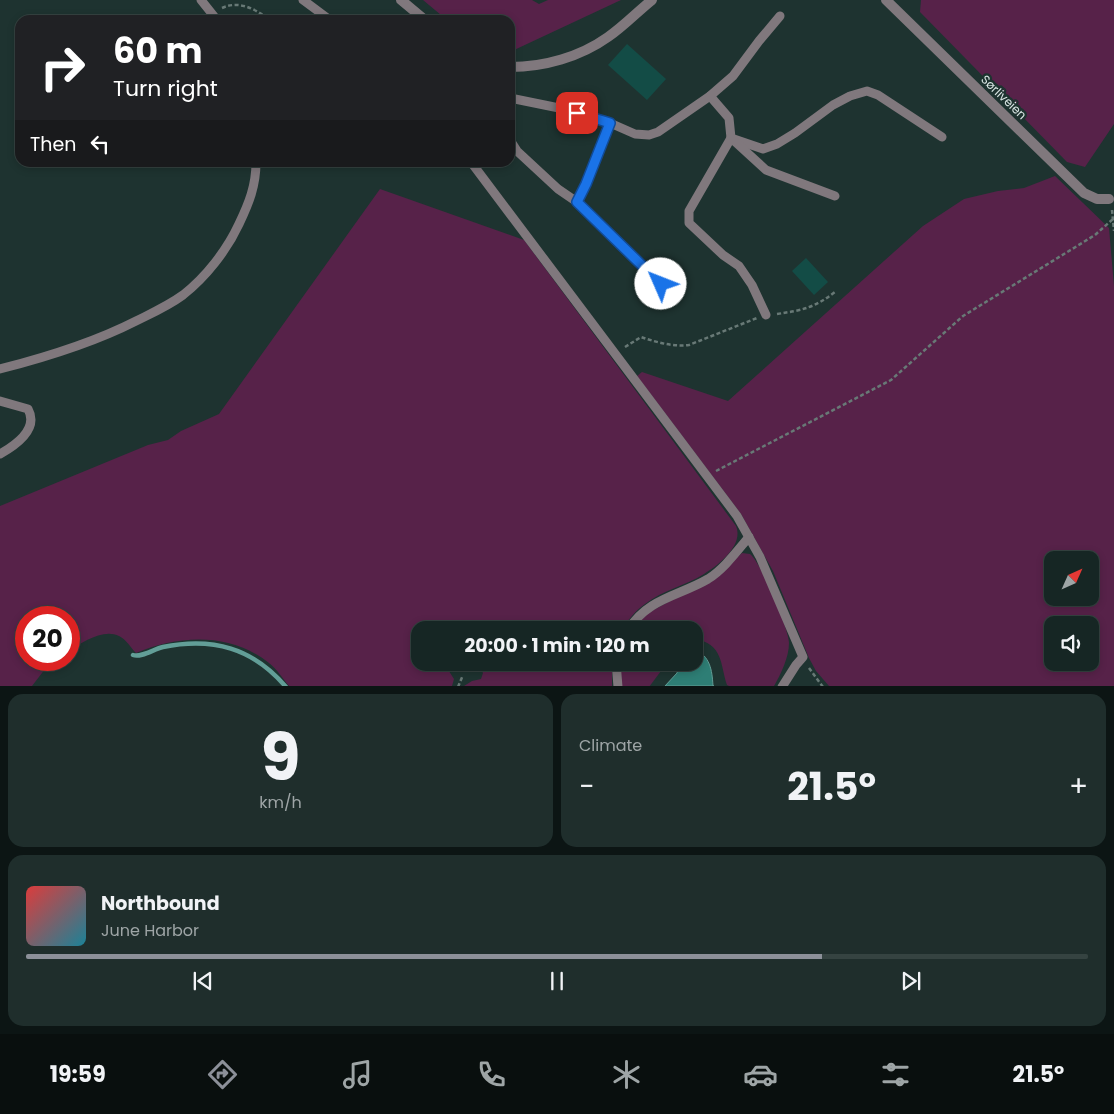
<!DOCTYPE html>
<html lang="en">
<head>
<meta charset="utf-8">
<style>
	:root { --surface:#162624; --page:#1f2e2c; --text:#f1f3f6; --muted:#9ea5a6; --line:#354341; --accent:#8c9099 }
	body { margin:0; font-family:Poppins,sans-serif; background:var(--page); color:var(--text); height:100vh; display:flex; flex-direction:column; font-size:19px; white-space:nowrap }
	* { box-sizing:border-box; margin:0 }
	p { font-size:16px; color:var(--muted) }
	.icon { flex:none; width:28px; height:28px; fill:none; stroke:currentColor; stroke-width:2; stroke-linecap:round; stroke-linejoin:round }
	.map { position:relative; height:686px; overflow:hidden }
	.sheet { display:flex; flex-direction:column; gap:8px; padding:8px; background:#0c1514; flex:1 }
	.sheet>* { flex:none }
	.hud { position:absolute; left:15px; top:15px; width:500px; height:152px; border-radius:15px; box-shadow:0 2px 8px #0003,0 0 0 1px var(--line); background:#202124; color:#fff; overflow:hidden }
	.needle { width:32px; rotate:45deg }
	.buttons { position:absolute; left:1044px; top:551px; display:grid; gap:10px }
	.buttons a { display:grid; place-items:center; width:55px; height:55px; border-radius:10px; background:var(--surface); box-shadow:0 2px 8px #0003,0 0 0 1px var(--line); font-size:25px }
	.speed { position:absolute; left:15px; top:606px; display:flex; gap:10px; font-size:25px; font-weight:700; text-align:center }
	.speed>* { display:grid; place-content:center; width:65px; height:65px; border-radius:50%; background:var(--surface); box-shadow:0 2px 8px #0003,0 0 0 1px var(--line); line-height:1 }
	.speed .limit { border:8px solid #d22; background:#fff; color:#111 }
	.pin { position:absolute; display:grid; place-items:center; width:42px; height:42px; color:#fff; margin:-21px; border-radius:10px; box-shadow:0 2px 8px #0006 }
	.me { position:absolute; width:55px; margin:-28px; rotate:314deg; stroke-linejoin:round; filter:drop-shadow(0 0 4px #0008) }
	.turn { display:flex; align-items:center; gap:18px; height:105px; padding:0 15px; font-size:22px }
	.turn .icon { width:65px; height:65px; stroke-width:2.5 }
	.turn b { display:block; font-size:35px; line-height:42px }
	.then { display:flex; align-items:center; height:48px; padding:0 15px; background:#0003; gap:10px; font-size:19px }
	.big { font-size:38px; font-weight:700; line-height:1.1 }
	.sheet .tile { flex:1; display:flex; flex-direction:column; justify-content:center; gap:8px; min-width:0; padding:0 18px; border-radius:15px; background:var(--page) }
	.sheet .dial { align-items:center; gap:0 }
	.dial b { font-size:65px; line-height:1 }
	.song { display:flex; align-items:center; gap:15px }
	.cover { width:60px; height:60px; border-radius:8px; background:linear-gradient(135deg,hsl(0 70% 55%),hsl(190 70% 35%)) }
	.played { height:5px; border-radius:2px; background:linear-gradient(90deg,var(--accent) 75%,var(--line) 75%) }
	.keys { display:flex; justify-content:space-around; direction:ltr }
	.heat { display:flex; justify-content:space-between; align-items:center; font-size:28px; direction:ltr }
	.sheet .tiles { flex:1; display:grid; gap:8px; grid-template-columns:1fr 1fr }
	.tile:last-child { grid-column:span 2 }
	.trip { position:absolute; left:411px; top:621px; width:292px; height:50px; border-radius:15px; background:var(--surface); box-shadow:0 2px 8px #0003,0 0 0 1px var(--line); font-weight:700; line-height:50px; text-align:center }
	.menu { display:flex; height:80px; justify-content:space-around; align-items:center; background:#090f0e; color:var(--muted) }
	.menu .icon { width:35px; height:35px }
	.menu .selected { color:var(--accent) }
	.menu b { font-size:22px; color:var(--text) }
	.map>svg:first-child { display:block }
</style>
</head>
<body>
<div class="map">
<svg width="1114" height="687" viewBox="0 0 1114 687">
	<rect width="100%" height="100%" fill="#1e3330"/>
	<g fill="#572249" fill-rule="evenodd">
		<path d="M 423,0 L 532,0 L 539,4 L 548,0 L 621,0 L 512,51 L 510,51 L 510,20 L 447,20 Z"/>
		<path d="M 921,0 L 1114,0 L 1114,124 L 1085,167 L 1067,162 L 920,12 Z"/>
		<path d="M 1055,176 L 1109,228 L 1114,286 L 1114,686 L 829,686 L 816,671 L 809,658 L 773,571 L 741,514 L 637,376 L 642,372 L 728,401 L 923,226 L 964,199 L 998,191 L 1024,188 ZM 1052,560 L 1090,560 L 1090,598 L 1052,598 ZM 1052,625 L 1090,625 L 1090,662 L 1052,662 Z"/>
		<path d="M 380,189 L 524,240 L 736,526 C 744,545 719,565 704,574 C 685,586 663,590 645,604 C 635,611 628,620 622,630 L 420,630 L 420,662 L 447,663 L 447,668 L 454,679 L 452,686 L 289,686 C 283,679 277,669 269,663 C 230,632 179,635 136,653 C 131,648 126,639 119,636 C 103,628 82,643 69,650 L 69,618 L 26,618 L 26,660 L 52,660 L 32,686 L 0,686 L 0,506 L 148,445 L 168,440 L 181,431 L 219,414 Z"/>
		<path d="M 742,553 L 750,554 C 761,562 789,629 789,643 C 789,657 781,674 774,686 L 729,686 L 727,685 C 720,663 723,644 695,639 L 695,630 L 633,630 L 641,619 L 648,613 L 718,575 Z"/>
		<path d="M 469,663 L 612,663 L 612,686 L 464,686 L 472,681 L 481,679 L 483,673 L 481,669 Z"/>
		<path d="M 620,663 L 664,663 L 661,671 L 649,687 L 622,686 Z"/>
	</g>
	<path fill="#2e7e75" stroke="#629e97" d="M 695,649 C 710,657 712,669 713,686 L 714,686 L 665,686 L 677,673 L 680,663 L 695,662 Z"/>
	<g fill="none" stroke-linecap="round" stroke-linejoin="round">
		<path stroke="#629e97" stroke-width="4.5" d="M 133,655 C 141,658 154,649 163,647 C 213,637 253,648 286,687"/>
	</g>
	<g fill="#134c46">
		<path d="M 627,44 L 666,79 L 647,100 L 608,65 Z"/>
		<path d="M 806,258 L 828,282 L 814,295 L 792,271 Z"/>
	</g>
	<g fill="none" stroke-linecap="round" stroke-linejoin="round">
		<g stroke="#687976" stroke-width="2.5" stroke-dasharray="4 2.5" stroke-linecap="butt">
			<path d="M 222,8 C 239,0 256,9 269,20"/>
			<path d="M 429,162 L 431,165"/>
			<path d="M 1112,210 L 1114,231"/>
			<path d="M 777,314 C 803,310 814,308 835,292"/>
			<path d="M 625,347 L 641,337 C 656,342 672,347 689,345 L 757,318"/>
			<path d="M 716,471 L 891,380 L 963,316 L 1095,235 L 1113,219"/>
			<path d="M 809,668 L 823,687"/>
			<path d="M 458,687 L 463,675"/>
		</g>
		<g stroke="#80787d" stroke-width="9">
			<path d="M 201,0 L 217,20"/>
			<path d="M 303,0 L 330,20"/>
			<path d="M 710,96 L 729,118 L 731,138 L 763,149 L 777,144 L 795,133 L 833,105 L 850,96 L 867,91 L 878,95 L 942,137"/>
			<path d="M 510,98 L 564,109 L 610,123 L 635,134 L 649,135 L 658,132 L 710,96 L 733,76 L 759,41 L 780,16"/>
			<path d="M 510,140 L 517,151 L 558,189 L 577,202 L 661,284"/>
			<path d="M 471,162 L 737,516 L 760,557 L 803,657 L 796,665 L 782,687"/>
			<path d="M 577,202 L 586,184 L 610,123"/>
			<path d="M 766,315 L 752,285 L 739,266 L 723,255 L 689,223 L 689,211 L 731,138 L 766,170 L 835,196"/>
			<path d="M 0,369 C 47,357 93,343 136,321 C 152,313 168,306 183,295 C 206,277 227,250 239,224 C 249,203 256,186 256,162"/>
			<path d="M 0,401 L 28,409 C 39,429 16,445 0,454"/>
			<path d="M 628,630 C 648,598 679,596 708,579 C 724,569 737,551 749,537"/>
			<path d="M 616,662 L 618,687"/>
		</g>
		<g stroke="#80787d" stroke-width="10">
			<path d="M 401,0 L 425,20"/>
			<path d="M 886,0 L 1084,193 L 1097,199 L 1109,199"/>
			<path d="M 510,67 C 544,67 580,57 608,37 C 624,26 637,12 652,0"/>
		</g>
	</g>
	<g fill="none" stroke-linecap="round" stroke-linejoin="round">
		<defs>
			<path id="route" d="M 577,113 L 610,123 L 586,184 L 577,202 L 661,284"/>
		</defs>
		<use href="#route" stroke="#114b97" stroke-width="12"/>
		<use href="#route" stroke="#1a73e8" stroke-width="9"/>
	</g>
	<g text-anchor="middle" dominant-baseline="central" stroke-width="5" stroke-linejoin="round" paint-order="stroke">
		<g font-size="12" fill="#dbe7e5" stroke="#1e3330">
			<text transform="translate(1004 97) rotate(44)">Sørliveien</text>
		</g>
	</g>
</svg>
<div class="buttons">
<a><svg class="needle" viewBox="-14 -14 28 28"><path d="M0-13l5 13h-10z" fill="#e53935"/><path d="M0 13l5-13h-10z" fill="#9ea5a6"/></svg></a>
<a><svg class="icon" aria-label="sound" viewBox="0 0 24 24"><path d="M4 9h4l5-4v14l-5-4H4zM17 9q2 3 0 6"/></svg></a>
</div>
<div class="speed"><div class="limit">20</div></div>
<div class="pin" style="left:577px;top:113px;background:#d93025"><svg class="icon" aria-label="arrive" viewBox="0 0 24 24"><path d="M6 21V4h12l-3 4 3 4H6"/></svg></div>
<svg class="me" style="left:661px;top:284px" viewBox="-20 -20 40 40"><circle r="19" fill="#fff"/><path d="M0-13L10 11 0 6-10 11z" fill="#1a73e8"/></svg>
<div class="trip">20:00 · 1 min · 120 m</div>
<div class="hud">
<div class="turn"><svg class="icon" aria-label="right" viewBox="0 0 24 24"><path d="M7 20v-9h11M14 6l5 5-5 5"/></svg><div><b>60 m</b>Turn right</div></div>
<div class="then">Then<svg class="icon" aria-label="left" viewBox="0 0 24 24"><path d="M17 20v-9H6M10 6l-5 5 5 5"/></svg></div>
</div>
</div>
<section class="sheet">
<div class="tiles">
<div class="tile dial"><b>9</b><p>km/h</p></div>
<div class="tile"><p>Climate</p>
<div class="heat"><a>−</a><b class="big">21.5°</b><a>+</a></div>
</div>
<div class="tile">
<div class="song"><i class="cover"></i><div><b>Northbound</b><p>June Harbor</p></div></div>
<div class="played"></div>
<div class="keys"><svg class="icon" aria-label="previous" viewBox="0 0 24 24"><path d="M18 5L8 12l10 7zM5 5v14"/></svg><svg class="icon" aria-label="pause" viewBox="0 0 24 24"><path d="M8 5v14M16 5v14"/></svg><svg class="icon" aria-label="next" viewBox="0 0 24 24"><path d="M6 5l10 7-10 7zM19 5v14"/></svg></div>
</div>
</div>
</section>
<nav class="menu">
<b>19:59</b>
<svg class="icon selected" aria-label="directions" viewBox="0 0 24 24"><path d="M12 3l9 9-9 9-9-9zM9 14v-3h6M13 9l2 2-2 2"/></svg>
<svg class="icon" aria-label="music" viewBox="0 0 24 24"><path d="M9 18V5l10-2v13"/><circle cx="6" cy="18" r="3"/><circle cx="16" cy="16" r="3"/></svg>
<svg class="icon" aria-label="phone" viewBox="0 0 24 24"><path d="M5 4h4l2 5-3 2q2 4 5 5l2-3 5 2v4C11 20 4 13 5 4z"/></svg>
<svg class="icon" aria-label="climate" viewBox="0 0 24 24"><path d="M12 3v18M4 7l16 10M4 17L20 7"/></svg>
<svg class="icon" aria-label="car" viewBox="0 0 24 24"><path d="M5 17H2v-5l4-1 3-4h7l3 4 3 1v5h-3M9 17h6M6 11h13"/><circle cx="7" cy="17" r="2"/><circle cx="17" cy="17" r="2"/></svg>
<svg class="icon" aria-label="filters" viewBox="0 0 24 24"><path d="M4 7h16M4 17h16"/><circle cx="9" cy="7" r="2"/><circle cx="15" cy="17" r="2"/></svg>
<b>21.5°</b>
</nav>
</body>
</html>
